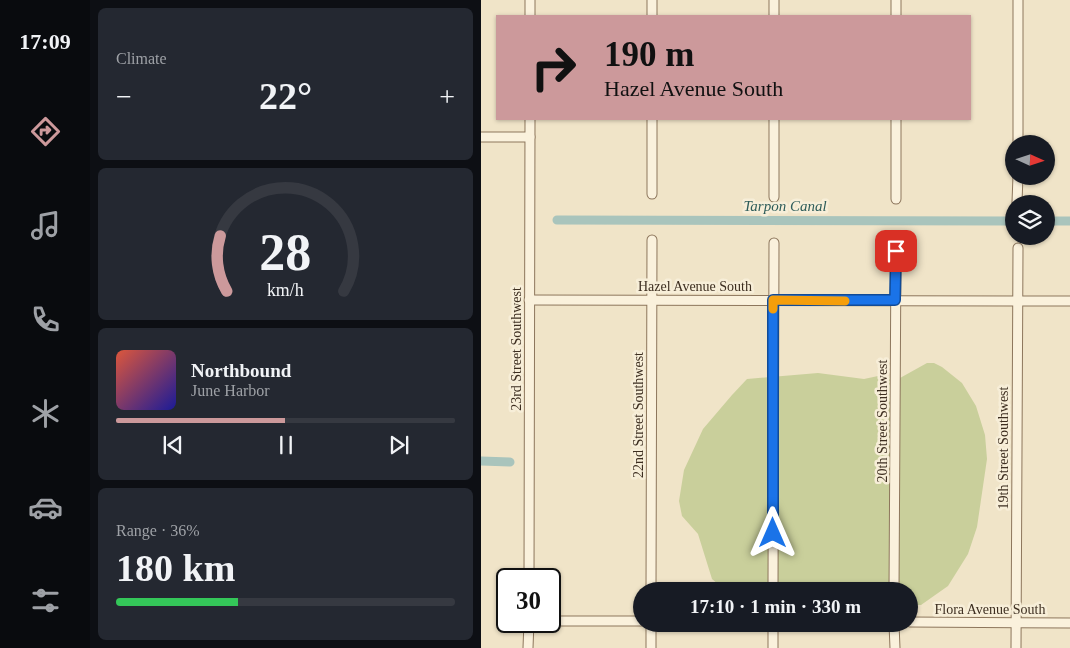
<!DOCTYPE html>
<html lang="en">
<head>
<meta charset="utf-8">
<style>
	:root { --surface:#171b24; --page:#242831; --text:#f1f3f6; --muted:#9ea1a6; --line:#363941; --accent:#cc999b }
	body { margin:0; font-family:"Times New Roman",serif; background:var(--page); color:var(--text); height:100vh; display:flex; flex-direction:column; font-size:19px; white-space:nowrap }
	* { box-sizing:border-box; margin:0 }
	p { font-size:16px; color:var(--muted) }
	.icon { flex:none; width:28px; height:28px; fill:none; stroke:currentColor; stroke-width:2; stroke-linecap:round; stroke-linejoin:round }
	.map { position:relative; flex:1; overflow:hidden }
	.drawer { display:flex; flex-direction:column; gap:8px; padding:8px; background:#0d0f14; width:391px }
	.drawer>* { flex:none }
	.banner { position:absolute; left:15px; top:15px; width:475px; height:105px; border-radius:0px; box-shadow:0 1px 4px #0004; background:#cc999b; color:#111; overflow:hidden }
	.needle { width:32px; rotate:93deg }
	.tools { position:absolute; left:524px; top:135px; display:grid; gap:10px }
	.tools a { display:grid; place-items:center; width:50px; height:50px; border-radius:50%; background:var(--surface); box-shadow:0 1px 4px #0004; font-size:25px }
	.speed { position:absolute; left:15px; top:568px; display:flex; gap:10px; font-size:25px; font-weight:700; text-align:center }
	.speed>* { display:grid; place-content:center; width:65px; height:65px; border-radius:50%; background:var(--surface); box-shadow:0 1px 4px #0004; line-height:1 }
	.speed .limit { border:2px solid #111; border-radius:8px; background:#fff; color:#111 }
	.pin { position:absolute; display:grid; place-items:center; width:42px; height:42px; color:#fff; margin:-21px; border-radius:10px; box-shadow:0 2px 8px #0006 }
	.me { position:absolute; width:55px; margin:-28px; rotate:0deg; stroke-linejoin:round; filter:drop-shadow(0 0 4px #0008) }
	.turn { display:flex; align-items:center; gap:18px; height:105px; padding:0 25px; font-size:22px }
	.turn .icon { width:65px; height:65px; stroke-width:2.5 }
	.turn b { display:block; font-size:35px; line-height:42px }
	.big { font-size:38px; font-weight:700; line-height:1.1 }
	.drawer .tile { flex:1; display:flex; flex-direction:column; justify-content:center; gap:8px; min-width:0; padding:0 18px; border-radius:8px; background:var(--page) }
	.drawer .dial { align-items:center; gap:0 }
	.dial svg { height:130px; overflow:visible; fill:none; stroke:var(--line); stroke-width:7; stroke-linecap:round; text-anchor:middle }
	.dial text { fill:var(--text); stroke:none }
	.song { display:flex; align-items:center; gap:15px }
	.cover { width:60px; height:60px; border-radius:8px; background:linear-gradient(135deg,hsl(10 70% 55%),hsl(240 70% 35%)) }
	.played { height:5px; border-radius:2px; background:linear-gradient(90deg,var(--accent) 50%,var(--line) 50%) }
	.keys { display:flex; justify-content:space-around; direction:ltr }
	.heat { display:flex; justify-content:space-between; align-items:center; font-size:28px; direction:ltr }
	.charge { height:8px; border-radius:4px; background:linear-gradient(90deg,#34c759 36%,var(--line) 0) }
	.trip { position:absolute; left:152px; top:582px; width:285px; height:50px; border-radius:25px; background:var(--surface); box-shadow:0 1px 4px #0004; font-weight:700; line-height:50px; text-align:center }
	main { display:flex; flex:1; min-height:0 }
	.tab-bar { display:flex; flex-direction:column; width:90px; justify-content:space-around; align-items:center; background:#090b0e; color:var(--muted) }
	.tab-bar .icon { width:35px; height:35px }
	.tab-bar .on { color:var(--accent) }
	.tab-bar b { font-size:22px; color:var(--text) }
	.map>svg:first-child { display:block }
</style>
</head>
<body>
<main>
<nav class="tab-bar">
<b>17:09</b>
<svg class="icon on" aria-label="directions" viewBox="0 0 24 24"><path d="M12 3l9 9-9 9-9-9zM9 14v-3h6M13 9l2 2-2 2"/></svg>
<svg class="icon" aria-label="music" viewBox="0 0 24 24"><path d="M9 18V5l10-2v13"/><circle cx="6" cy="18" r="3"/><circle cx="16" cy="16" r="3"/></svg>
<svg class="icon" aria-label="phone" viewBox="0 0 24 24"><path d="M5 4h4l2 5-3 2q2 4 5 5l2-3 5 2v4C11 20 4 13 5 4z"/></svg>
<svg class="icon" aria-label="climate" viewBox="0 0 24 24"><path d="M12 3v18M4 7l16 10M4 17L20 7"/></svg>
<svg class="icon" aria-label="car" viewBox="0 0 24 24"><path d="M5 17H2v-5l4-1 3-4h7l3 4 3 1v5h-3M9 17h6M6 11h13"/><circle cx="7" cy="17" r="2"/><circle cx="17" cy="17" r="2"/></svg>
<svg class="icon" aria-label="filters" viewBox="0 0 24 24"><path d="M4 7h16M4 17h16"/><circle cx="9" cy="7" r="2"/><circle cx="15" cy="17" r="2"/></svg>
</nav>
<section class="drawer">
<div class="tile"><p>Climate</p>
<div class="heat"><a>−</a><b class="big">22°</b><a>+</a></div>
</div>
<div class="tile dial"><svg viewBox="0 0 100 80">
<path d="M14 69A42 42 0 1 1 86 69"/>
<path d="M14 69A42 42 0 0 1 10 35" stroke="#cc999b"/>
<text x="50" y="56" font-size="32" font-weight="700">28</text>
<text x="50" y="72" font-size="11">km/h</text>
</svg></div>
<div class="tile">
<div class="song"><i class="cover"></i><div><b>Northbound</b><p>June Harbor</p></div></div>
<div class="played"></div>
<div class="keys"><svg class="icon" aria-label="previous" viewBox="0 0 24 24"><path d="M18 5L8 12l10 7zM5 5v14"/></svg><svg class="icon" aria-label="pause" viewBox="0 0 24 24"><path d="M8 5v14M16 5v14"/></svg><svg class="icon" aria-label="next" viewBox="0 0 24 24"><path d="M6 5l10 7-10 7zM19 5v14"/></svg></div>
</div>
<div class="tile"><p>Range · 36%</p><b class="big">180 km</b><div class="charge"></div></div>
</section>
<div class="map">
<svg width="589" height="648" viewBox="0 0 589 648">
	<rect width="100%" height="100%" fill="#f0e4c8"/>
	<path fill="#c9cf9b" d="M 446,363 L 453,363 L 461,367 L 481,383 L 495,406 L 504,435 L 506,459 L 496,527 L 487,554 L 467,586 L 440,605 L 429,605 L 429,591 L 245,591 L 231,579 L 217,534 L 201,516 L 198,501 L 203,470 L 222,429 L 251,395 L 266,379 L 337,373 L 383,379 L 397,376 L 419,378 Z"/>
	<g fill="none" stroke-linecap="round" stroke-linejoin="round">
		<g stroke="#a9c4bc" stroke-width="9">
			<path d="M 76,220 L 532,221"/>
			<path d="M 565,221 L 589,221"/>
			<path d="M 0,461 L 29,462"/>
		</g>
		<defs>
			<g id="minor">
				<path d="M 293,0 L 293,16"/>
				<path d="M 49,16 L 49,0"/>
				<path d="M 171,16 L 171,0"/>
				<path d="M 415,16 L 415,0"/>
				<path d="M 0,137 L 49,137"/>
				<path d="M 537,144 L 537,0"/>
				<path d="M 171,194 L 171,119"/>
				<path d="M 293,197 L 293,119"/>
				<path d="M 415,199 L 415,119"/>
				<path d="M 536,202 L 537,176"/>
				<path d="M 48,300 L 589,301"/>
				<path d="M 48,579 L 49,119"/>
				<path d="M 170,591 L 171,240"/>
				<path d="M 292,591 L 293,243"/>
				<path d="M 413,591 L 415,251"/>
				<path d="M 69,621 L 161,621"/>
				<path d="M 429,622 L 589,623"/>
				<path d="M 413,624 L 414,648"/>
				<path d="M 47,648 L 48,621"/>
				<path d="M 170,648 L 170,624"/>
				<path d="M 292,648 L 292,624"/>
				<path d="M 535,648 L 537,248"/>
			</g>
		</defs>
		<use href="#minor" stroke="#8d765c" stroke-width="11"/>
		<use href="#minor" stroke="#faf1dc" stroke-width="9"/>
	</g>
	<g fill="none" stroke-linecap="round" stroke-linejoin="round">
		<defs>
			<path id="route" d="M 292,533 L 292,300 L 414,300 L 415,251"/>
		</defs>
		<use href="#route" stroke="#114b97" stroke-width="12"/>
		<use href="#route" stroke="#1a73e8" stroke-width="9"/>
		<path stroke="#f59e0b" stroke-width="9" d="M 292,309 L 292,300 L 364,301"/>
	</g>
	<g text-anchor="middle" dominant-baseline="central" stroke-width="5" stroke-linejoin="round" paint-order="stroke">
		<g font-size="14" fill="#3d2e20" stroke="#f7eed8">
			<text x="214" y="286">Hazel Avenue South</text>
			<text transform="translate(35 349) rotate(-90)">23rd Street Southwest</text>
			<text transform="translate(157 415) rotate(-90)">22nd Street Southwest</text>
			<text transform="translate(401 421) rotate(-90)">20th Street Southwest</text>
			<text transform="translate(522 448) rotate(-90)">19th Street Southwest</text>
			<text x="509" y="609">Flora Avenue South</text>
		</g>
		<g font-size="15" font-style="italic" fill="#2f5d5a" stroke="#f7eed8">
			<text x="304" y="206">Tarpon Canal</text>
		</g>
	</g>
</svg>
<div class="tools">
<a><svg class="needle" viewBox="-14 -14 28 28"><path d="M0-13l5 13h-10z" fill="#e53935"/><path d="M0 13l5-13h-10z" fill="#9ea1a6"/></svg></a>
<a><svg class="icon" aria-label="layers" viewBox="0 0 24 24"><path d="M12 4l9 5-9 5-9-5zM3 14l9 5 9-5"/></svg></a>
</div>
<div class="speed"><div class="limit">30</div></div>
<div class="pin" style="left:415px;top:251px;background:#d93025"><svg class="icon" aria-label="arrive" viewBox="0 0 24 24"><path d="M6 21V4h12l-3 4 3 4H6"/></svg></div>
<svg class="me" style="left:292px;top:533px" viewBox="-20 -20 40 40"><path d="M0-17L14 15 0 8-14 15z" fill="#1a73e8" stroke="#fff" stroke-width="4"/></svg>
<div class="trip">17:10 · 1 min · 330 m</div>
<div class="banner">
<div class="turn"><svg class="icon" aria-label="right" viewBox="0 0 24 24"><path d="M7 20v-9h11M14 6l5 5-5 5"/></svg><div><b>190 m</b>Hazel Avenue South</div></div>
</div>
</div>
</main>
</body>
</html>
